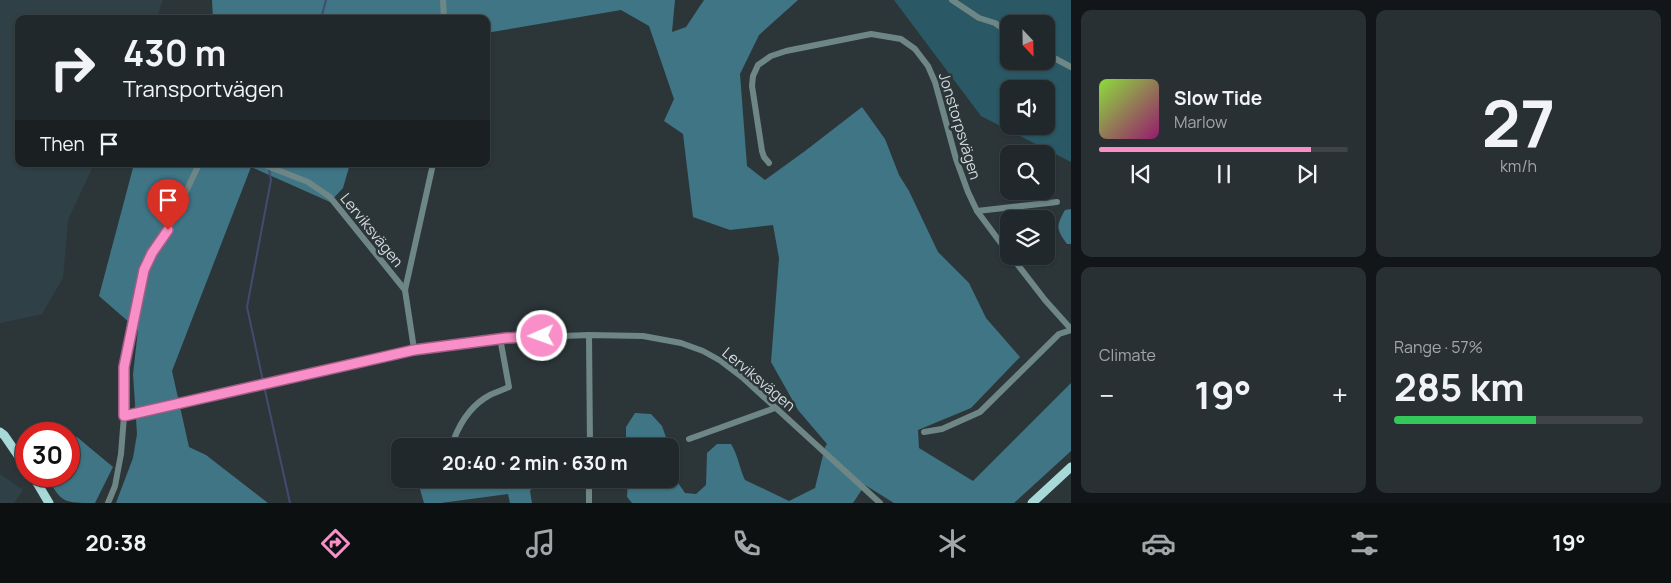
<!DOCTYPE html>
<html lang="en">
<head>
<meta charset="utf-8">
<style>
	:root { --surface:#21282b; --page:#293033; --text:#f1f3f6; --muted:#a2a6a9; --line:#3e4447; --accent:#f98fc9 }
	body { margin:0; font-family:Manrope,sans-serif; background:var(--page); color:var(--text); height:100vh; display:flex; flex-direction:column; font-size:19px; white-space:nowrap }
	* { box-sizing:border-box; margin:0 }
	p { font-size:16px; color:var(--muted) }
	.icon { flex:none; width:28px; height:28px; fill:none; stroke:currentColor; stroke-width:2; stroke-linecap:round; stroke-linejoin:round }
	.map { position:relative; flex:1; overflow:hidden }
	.details { display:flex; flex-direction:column; gap:10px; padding:10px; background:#121618; width:600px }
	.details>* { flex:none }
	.hud { position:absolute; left:15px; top:15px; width:475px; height:152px; border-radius:10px; box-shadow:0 1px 4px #0004,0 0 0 1px var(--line); background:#21282b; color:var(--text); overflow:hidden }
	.needle { width:32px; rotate:158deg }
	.fabs { position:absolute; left:1000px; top:15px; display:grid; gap:10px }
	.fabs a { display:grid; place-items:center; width:55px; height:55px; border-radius:10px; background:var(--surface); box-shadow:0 1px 4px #0004,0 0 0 1px var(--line); font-size:25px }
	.speed { position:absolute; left:15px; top:422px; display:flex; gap:10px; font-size:25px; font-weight:700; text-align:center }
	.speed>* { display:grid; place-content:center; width:65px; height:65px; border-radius:50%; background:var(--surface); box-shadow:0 1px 4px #0004,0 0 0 1px var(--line); line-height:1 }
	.speed .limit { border:8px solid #d22; background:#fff; color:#111 }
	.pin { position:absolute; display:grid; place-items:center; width:42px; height:42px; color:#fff; margin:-51px -21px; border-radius:50% 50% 50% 0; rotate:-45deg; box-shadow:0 0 5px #0007 }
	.pin .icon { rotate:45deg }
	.me { position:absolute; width:55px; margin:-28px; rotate:268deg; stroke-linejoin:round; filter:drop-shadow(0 0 4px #0008) }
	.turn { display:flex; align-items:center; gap:18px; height:105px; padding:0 25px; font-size:22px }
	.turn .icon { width:65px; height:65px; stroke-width:2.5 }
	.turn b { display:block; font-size:35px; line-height:42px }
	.then { display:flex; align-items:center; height:48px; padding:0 25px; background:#0003; gap:10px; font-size:19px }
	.big { font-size:38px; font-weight:700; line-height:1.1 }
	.details .widget { flex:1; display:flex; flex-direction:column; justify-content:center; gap:8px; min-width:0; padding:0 18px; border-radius:10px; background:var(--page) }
	.details .dial { align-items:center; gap:0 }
	.dial b { font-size:65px; line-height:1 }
	.song { display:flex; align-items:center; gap:15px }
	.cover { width:60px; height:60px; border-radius:8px; background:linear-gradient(135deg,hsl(90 70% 55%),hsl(320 70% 35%)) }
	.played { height:5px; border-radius:2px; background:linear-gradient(90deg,var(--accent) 85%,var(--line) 85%) }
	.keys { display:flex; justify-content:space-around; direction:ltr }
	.heat { display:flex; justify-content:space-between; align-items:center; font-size:28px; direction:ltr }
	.charge { height:8px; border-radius:4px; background:linear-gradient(90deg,#34c759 57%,var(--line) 0) }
	.details .tiles { flex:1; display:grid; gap:10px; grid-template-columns:repeat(2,1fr) }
	.trip { position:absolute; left:391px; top:438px; width:288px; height:50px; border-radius:10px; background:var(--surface); box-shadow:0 1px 4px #0004,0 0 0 1px var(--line); font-weight:700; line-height:50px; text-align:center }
	.dock { display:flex; height:80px; justify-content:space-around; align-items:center; background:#0d1011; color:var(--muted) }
	.dock .icon { width:35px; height:35px }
	.dock .on { color:var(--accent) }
	.dock b { font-size:22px; color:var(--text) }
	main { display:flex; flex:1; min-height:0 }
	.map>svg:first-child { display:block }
</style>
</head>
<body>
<main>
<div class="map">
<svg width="1071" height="503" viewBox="0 0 1071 503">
	<rect width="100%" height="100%" fill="#2c3639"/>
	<g fill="#2f4146">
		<path d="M 0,0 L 163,0 L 156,19 L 19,19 L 19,164 L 94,164 L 68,220 L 63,278 L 42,314 L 0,323 Z"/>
		<path d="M 0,474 L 23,490 L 14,503 L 0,503 Z"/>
	</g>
	<path fill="#2b5865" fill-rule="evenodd" d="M 894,0 L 1071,0 L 1071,162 L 981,116 ZM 1009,24 L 1046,24 L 1046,61 L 1009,61 ZM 1009,89 L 1046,89 L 1046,126 L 1009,126 Z"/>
	<g fill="#3f7585">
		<path d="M 212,0 L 675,0 L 672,32 L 686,27 L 704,0 L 798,0 L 759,35 L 740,74 L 747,166 L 765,180 L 805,151 L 862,107 L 885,139 L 899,175 L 909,191 L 938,252 L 969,283 L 986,318 L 1020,357 L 971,408 L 918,430 L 919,448 L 973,481 L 1071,383 L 1071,451 L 1014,503 L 894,503 L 865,485 L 853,503 L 632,503 L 627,497 L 628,479 L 670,479 L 670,454 L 672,474 L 685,493 L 696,494 L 706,485 L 707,453 L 717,444 L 731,444 C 738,455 739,467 745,480 L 789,501 L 815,488 L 825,447 L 827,444 L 798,410 L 771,362 L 779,258 L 773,225 L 730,230 L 693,217 L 683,134 L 664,121 L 674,99 L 649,26 L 621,10 L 486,33 L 486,19 L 213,19 Z"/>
		<path d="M 134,164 L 350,164 L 343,188 L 330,202 L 251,167 L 172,371 L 189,447 L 206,455 L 268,503 L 116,503 L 133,458 L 137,434 L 133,374 L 138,330 L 99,296 Z"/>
		<path d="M 1071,209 L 1071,244 L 1067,244 C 1056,229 1056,226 1065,210 Z"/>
		<path d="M 635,413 L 651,414 L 662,426 L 669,446 L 626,446 L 626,427 Z"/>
		<path d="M 69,436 L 77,437 L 113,467 L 95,503 C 63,503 62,503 46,476 L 69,476 Z"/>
		<path d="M 417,479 L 538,479 L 538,480 L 530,491 L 532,503 L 510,503 L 508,494 L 441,503 L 424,503 Z"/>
	</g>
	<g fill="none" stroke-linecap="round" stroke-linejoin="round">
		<g stroke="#414c70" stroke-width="2">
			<path d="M 321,19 L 326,0"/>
			<path d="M 263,381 L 247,307 L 271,180 L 269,170"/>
			<path d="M 264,386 L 290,503"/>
		</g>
		<g stroke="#6e8786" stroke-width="6">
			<path d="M 443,0 L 444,19"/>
			<path d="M 952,0 L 979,18 L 995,23 L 1009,33"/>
			<path d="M 1046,57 L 1056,59 L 1071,67"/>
			<path d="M 769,163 L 764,157 L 762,151 L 752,86 L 753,76 L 758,65 L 771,56 L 786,51 L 871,34 L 901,39 L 915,49 L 928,66 L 935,82 L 956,159 L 968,192 L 977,211 L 1009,254"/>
			<path d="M 262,164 L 308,182 L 330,197 L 405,290"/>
			<path d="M 977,211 L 1057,202"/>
			<path d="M 1011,256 L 1045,300 L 1071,329"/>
			<path d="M 589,335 L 590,446"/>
			<path d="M 414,349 L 405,290 L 433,164"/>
			<path d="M 124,416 L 414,349 L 506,338 L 589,335 L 643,336 L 681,343 L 703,351 L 721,361 L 742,377 L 880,503"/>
			<path d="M 924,432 L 942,429 L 980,412 L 1059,334 L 1071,330"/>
			<path d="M 454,439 C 461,421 473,404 490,395 C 496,392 503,390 509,387 L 500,338"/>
			<path d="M 689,439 L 775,408"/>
			<path d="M 108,503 L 115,486 L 121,454 L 124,416 L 124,367 L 144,270 L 152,253 L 168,230 L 199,164"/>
			<path d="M 589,503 L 589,479"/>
		</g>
		<g stroke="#a6d9d7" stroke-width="9">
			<path d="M 0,432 L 4,435 L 26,467"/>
			<path d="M 33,476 L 49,503"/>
			<path d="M 1032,503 L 1071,467"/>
		</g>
	</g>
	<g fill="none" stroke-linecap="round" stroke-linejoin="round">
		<defs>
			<path id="route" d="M 168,230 L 152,253 L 144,270 L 124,367 L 124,416 L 414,350 L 506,338 L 542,336"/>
		</defs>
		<use href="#route" stroke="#a25d83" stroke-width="12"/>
		<use href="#route" stroke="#f98fc9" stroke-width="9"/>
	</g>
	<g text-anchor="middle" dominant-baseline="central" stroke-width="5" stroke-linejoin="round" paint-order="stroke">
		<g font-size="15" fill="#d5dbdd" stroke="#2c3639">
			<text transform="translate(960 126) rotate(73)">Jonstorpsvägen</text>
			<text transform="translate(372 230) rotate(51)">Lerviksvägen</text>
			<text transform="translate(759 379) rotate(40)">Lerviksvägen</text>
		</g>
	</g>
</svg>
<div class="fabs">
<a><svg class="needle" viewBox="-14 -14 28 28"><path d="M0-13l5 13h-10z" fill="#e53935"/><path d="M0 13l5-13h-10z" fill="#a2a6a9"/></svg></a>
<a><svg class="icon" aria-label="sound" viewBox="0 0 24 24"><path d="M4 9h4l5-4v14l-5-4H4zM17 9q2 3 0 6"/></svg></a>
<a><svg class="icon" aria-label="search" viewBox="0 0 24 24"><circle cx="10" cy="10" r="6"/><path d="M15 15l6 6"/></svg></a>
<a><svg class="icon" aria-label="layers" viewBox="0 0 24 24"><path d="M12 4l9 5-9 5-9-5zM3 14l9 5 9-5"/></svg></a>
</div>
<div class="speed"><div class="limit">30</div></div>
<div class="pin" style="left:168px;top:230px;background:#d93025"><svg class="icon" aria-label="arrive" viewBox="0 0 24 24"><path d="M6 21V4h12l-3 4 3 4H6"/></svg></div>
<svg class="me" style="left:542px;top:336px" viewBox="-20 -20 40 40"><circle r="17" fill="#f98fc9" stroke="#fff" stroke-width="3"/><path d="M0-11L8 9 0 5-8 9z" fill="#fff"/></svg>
<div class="trip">20:40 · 2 min · 630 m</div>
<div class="hud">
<div class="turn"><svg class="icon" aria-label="right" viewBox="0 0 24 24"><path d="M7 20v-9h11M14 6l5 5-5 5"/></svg><div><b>430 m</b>Transportvägen</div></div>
<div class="then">Then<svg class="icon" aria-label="arrive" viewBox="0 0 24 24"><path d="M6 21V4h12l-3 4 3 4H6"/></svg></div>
</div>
</div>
<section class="details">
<div class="tiles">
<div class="widget">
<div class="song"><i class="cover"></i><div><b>Slow Tide</b><p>Marlow</p></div></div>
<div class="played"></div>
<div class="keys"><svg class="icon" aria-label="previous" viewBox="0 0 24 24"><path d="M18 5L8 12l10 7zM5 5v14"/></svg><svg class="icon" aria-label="pause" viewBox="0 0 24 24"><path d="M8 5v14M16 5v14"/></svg><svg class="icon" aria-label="next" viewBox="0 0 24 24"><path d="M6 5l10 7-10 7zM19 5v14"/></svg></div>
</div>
<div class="widget dial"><b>27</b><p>km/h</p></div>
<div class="widget"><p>Climate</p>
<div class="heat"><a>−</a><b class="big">19°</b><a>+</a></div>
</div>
<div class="widget"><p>Range · 57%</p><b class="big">285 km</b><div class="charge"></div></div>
</div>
</section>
</main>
<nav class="dock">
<b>20:38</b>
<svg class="icon on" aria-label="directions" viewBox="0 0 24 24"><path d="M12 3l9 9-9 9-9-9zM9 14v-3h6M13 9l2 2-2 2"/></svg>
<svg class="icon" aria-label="music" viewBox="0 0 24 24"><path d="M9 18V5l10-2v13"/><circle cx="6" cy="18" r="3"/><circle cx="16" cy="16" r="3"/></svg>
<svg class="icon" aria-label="phone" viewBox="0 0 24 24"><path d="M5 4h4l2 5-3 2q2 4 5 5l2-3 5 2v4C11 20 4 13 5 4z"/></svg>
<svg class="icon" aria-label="climate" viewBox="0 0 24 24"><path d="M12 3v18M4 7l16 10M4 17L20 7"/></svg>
<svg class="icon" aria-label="car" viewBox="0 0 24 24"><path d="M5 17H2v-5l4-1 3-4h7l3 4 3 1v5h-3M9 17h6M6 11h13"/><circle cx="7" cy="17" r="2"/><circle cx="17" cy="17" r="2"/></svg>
<svg class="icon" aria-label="filters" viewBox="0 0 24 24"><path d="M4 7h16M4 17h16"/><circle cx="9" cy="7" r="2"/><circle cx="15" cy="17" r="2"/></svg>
<b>19°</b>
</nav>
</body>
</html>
